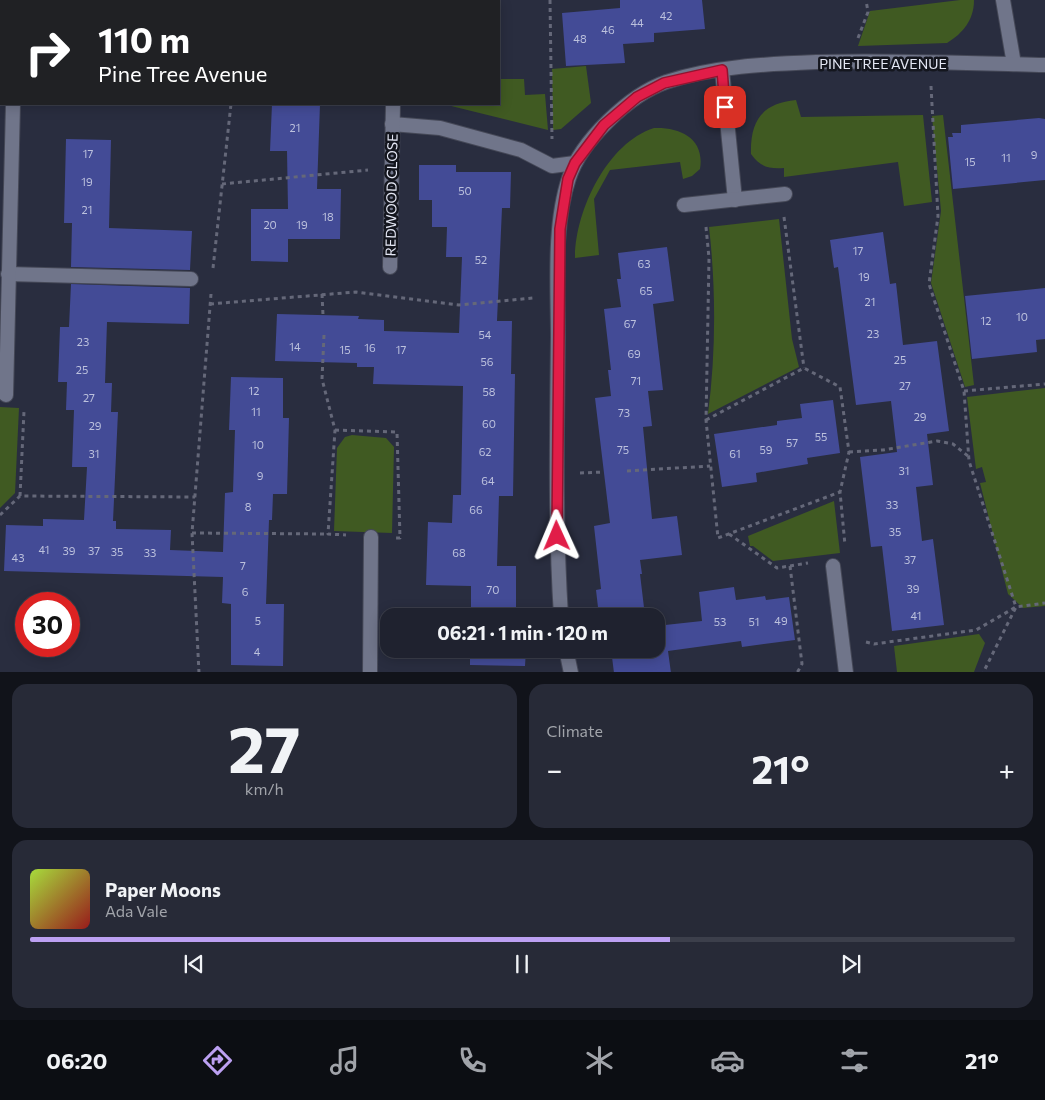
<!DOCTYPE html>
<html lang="en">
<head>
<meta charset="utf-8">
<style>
	:root { --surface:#1f222f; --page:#272a37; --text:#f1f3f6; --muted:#a1a4aa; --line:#3c3f4b; --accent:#bca0f2 }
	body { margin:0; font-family:Commissioner,sans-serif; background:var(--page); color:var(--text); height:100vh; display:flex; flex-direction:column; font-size:19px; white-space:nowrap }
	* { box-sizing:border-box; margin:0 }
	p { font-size:16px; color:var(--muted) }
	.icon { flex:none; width:28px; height:28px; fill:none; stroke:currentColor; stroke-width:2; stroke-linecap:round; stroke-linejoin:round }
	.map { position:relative; height:672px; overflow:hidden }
	.side { display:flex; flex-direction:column; gap:12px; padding:12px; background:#11131a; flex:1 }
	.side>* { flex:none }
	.hud { position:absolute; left:0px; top:0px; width:500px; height:105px; box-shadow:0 2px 12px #0003,0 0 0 1px var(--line); background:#202124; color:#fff; overflow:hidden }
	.speed { position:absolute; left:15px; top:592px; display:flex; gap:10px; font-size:25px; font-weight:700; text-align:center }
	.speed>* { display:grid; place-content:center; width:65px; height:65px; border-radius:50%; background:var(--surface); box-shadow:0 2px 12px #0003,0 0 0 1px var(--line); line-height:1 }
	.speed .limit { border:8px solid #d22; background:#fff; color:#111 }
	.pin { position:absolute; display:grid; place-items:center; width:42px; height:42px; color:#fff; margin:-21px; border-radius:10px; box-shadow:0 2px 8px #0006 }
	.me { position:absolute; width:55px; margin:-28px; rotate:359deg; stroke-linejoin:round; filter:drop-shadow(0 0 4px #0008) }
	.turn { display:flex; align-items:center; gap:18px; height:105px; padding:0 15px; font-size:22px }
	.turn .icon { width:65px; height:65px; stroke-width:2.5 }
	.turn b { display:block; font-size:35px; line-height:42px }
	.big { font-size:38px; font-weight:700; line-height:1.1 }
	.side .card { flex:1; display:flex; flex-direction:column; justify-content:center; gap:8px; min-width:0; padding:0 18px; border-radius:15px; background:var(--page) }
	.side .dial { align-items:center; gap:0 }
	.dial b { font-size:65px; line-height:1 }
	.song { display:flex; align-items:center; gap:15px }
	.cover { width:60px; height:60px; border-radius:8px; background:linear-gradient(135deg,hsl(80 70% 55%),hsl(0 70% 35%)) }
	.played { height:5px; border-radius:2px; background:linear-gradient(90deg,var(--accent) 65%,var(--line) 65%) }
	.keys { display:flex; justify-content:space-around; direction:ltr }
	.heat { display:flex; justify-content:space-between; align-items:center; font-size:28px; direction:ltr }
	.side .tiles { flex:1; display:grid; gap:12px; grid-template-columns:1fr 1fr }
	.card:last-child { grid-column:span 2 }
	.trip { position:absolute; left:380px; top:608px; width:285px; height:50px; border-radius:15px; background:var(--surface); box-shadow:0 2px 12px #0003,0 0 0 1px var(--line); font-weight:700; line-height:50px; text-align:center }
	.dock { display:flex; height:80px; justify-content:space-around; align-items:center; background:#0c0e13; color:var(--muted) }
	.dock .icon { width:35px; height:35px }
	.dock .active { color:var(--accent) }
	.dock b { font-size:22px; color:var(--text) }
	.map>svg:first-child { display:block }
</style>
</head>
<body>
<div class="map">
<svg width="1045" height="673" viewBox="0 0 1045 673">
	<rect width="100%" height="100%" fill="#292d3f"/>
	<g fill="#405a22">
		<path d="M 960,0 L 974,0 C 974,20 963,33 947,43 L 858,46 L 870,11 Z"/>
		<path d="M 586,66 L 591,103 L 561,129 L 553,130 L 552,69 Z"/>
		<path d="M 499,79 L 524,79 L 525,95 L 545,94 L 548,130 L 443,104 L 499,104 Z"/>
		<path d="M 796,100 L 801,117 L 923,115 L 932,202 L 904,206 L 898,162 L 784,177 L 784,168 C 769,169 760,167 751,154 C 750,120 763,103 796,100 Z"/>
		<path d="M 943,115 L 974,385 L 965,387 L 931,283 L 941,211 L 932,116 Z"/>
		<path d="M 654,128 C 681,127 705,139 700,169 L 692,176 L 683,179 L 680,162 L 610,170 L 594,199 L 599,255 L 575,258 C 575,211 607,143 654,128 Z"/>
		<path d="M 779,219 L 792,339 L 799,367 L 708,414 C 716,353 716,288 709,227 Z"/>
		<path d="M 1045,388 L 1045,606 L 1023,608 L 1008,594 L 980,483 L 986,482 L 982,467 L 976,469 L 967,397 Z"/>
		<path d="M 0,407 L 19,408 L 15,493 L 0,508 Z"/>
		<path d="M 352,435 L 386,438 L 394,447 L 392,533 L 334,531 L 337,448 L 345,437 Z"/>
		<path d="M 834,501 L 840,553 L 773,561 L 753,546 L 750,546 L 748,536 Z"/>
		<path d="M 979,634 L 985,643 L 974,672 L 897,672 L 894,646 Z"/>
	</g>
	<g fill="#434b96">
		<path d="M 620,0 L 702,0 L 705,29 L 654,33 L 654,42 L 623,44 L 625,63 L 566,66 L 562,13 L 620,8 Z"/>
		<path d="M 272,104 L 320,104 L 317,189 L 341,189 L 340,239 L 288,239 L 288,262 L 251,261 L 251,209 L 288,209 L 287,151 L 270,151 Z"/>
		<path d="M 1039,118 L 1045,119 L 1045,180 L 953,189 L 948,137 L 953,137 L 952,133 L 961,133 L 961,125 Z"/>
		<path d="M 66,139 L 111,140 L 109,228 L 192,231 L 190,270 L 71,267 L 72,223 L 64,223 Z"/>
		<path d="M 419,165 L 456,165 L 456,172 L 511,172 L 510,208 L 502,208 L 497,321 L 512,321 L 511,374 L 515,374 L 513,496 L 499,496 L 497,566 L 516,566 L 516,616 L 471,616 L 471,586 L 426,585 L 428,522 L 452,523 L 453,495 L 461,495 L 463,386 L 373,384 L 374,367 L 357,367 L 357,363 L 275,361 L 277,314 L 359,316 L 358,319 L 384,320 L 384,331 L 459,333 L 462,257 L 446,257 L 447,227 L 432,227 L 432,200 L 419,200 Z"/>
		<path d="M 883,232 L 890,284 L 896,283 L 903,345 L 937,341 L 949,431 L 927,434 L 933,485 L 916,487 L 922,541 L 933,539 L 944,625 L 892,631 L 882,546 L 871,547 L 860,457 L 897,452 L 891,401 L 856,405 L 838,267 L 834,268 L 830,240 Z"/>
		<path d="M 667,247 L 674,301 L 653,304 L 663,390 L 648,391 L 652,426 L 643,427 L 652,519 L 677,516 L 682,555 L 640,560 L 642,574 L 640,574 L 645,616 L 599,616 L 596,590 L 601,589 L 594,526 L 610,523 L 595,398 L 611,396 L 608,370 L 611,370 L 604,309 L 621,307 L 617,279 L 621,279 L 618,253 Z"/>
		<path d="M 71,284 L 190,288 L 189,324 L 107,322 L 105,383 L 112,383 L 111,412 L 118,412 L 113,521 L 116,521 L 116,529 L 171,530 L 170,550 L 223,552 L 225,493 L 233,492 L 235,430 L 229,430 L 231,377 L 283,378 L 283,418 L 289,418 L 287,494 L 273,494 L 272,520 L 269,520 L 266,604 L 284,604 L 283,666 L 231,665 L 231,604 L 222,603 L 223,577 L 4,571 L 6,525 L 43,526 L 43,519 L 84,520 L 87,467 L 72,467 L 74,410 L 66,410 L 67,382 L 58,382 L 60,327 L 69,327 Z"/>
		<path d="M 1045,288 L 1045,339 L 1036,340 L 1037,352 L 972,359 L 965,296 Z"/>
		<path d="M 833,400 L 840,453 L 807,458 L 808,464 L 756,473 L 757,482 L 722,487 L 714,434 L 777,425 L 777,421 L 802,418 L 800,404 Z"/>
		<path d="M 734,587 L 736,600 L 765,596 L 766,600 L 789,597 L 795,640 L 742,647 L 741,641 L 668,651 L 671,673 L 614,673 L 611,649 L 656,649 L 656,626 L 702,621 L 699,592 Z"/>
		<path d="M 470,649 L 526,649 L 525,666 L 470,665 Z"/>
	</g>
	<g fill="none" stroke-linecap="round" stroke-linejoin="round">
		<defs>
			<g id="service">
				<path d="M 1003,0 L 1014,64"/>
				<path d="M 8,274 L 191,279"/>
			</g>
			<g id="minor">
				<path d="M 34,1 L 35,0"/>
				<path d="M 722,70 L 735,200"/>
				<path d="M 392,124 L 440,128 L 521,150 L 552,166 L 575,163"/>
				<path d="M 684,205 L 785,194"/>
				<path d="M 390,267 L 393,104"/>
				<path d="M 6,395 L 13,104"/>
				<path d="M 833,566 L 846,673"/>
				<path d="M 561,616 C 555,523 557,430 558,337 C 558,288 553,225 569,178 C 581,141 629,95 666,82 C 714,66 768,64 818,62 C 894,60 970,63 1045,65"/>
				<path d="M 566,649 L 571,673"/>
				<path d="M 370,673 L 371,537"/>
			</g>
		</defs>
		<use href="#service" stroke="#454857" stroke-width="16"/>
		<use href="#minor" stroke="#454857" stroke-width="16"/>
		<g stroke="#656879" stroke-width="3" stroke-dasharray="4 4" stroke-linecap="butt">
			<path d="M 550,0 L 552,139"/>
			<path d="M 242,1 L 243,0"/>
			<path d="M 400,1 L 401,0"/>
			<path d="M 858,38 L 868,12 L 866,0"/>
			<path d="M 931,86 L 938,216 L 929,284 L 964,391 L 969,461 L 1016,607 L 983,673"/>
			<path d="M 222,184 L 368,170"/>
			<path d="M 784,217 L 804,368"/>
			<path d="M 706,227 L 709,258 L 706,420 L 718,538 L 840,492"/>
			<path d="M 213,268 L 231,104"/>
			<path d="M 322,294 L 323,315"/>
			<path d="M 210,304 L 356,292 L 459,305 L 533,298"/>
			<path d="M 324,335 L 322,379 L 335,430 L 328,534 L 346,535"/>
			<path d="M 964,391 L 1045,384"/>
			<path d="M 706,420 L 804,368 L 840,387 L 849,452 L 840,492 L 845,545"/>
			<path d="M 335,430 L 397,432 L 400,538 L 395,538"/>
			<path d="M 849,452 L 883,450 L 937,441 L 953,444 L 968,456"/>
			<path d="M 627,471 L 710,466"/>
			<path d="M 580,473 L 604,472"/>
			<path d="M 20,496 L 24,411"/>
			<path d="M 0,515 L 20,496 L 195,497"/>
			<path d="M 192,533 L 328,534"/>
			<path d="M 729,534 L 777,568 L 808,563"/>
			<path d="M 790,566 L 802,664 L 797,673"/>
			<path d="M 866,642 L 874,644 L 976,630 L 1016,607 L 1045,603"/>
			<path d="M 199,673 L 192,533 L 211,294"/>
		</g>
		<use href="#service" stroke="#70758a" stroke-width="14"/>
		<use href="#minor" stroke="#70758a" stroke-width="14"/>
	</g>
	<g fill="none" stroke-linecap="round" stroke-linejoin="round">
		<defs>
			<path id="route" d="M 557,536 L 560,229 L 568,179 L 575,163 L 604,125 L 637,97 L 664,83 L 722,70 L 725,107"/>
		</defs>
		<use href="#route" stroke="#92132f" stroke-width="12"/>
		<use href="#route" stroke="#e11d48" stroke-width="9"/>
	</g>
	<g text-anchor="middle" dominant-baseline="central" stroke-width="5" stroke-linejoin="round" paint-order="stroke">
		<g font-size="11" fill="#bcc1dd">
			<text x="666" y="15">42</text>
			<text x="637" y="22">44</text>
			<text x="608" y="29">46</text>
			<text x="580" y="38">48</text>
			<text x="295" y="127">21</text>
			<text x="88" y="153">17</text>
			<text x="1034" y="154">9</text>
			<text x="1006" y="157">11</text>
			<text x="970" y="161">15</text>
			<text x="87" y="181">19</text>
			<text x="465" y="190">50</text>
			<text x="87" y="209">21</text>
			<text x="328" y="216">18</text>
			<text x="270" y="224">20</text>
			<text x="302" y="224">19</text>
			<text x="858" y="250">17</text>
			<text x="481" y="259">52</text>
			<text x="644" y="263">63</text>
			<text x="864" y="276">19</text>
			<text x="646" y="290">65</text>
			<text x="870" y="301">21</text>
			<text x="1022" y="316">10</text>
			<text x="986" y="320">12</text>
			<text x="630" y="323">67</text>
			<text x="873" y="333">23</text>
			<text x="485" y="334">54</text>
			<text x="83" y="341">23</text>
			<text x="295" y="346">14</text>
			<text x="370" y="347">16</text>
			<text x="345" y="349">15</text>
			<text x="401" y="349">17</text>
			<text x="634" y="353">69</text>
			<text x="900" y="359">25</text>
			<text x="487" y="361">56</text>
			<text x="82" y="369">25</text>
			<text x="636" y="380">71</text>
			<text x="905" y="385">27</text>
			<text x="254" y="390">12</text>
			<text x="489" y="391">58</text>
			<text x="89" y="397">27</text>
			<text x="256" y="411">11</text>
			<text x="624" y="412">73</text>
			<text x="920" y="416">29</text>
			<text x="489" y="423">60</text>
			<text x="95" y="425">29</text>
			<text x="821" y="436">55</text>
			<text x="792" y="442">57</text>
			<text x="258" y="444">10</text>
			<text x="623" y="449">75</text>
			<text x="766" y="449">59</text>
			<text x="485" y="451">62</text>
			<text x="94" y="453">31</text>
			<text x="735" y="453">61</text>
			<text x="904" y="470">31</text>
			<text x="260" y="475">9</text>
			<text x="488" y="480">64</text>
			<text x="892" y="504">33</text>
			<text x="248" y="506">8</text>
			<text x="476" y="509">66</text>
			<text x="895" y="531">35</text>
			<text x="44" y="549">41</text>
			<text x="69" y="550">39</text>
			<text x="94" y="550">37</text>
			<text x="117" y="551">35</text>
			<text x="150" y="552">33</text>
			<text x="459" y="552">68</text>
			<text x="18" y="557">43</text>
			<text x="910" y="559">37</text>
			<text x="243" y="565">7</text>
			<text x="913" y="588">39</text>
			<text x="493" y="589">70</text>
			<text x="245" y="591">6</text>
			<text x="916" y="615">41</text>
			<text x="258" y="620">5</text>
			<text x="781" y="620">49</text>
			<text x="720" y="621">53</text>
			<text x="754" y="621">51</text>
			<text x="257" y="651">4</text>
		</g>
		<g font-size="14" fill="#e5e8f5" stroke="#14161e">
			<text x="883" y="63">PINE TREE AVENUE</text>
			<text transform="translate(391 195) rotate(-89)">REDWOOD CLOSE</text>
		</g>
	</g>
</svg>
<div class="speed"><div class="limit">30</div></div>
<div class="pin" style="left:725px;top:107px;background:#d93025"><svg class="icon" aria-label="arrive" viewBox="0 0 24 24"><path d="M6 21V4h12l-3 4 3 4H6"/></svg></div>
<svg class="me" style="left:557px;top:536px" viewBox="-20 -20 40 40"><path d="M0-17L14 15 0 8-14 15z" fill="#e11d48" stroke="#fff" stroke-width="4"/></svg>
<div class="trip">06:21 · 1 min · 120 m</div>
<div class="hud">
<div class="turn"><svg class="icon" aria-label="right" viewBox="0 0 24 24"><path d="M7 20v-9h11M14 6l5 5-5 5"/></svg><div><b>110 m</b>Pine Tree Avenue</div></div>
</div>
</div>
<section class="side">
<div class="tiles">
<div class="card dial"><b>27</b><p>km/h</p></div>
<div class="card"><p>Climate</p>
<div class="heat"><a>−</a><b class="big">21°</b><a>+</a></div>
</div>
<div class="card">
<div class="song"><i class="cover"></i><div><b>Paper Moons</b><p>Ada Vale</p></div></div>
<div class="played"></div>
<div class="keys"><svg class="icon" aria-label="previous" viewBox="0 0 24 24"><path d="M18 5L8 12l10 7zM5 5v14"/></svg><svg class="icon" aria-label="pause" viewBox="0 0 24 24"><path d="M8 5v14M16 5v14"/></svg><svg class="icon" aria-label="next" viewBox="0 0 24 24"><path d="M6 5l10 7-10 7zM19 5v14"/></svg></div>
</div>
</div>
</section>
<nav class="dock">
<b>06:20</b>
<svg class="icon active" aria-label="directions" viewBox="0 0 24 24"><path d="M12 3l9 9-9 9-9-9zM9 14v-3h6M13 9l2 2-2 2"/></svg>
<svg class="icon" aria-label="music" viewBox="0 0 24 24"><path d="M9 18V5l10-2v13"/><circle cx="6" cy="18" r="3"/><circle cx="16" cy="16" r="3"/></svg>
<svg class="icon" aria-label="phone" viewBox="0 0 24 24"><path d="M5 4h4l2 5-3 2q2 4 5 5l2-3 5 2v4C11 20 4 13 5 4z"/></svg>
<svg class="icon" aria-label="climate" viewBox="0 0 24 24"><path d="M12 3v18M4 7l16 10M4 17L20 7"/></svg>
<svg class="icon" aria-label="car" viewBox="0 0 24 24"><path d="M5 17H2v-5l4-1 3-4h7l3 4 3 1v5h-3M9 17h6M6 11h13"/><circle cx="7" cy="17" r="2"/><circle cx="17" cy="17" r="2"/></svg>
<svg class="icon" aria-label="filters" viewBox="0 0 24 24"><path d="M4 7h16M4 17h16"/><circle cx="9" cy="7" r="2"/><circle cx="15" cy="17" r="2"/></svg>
<b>21°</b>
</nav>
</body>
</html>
